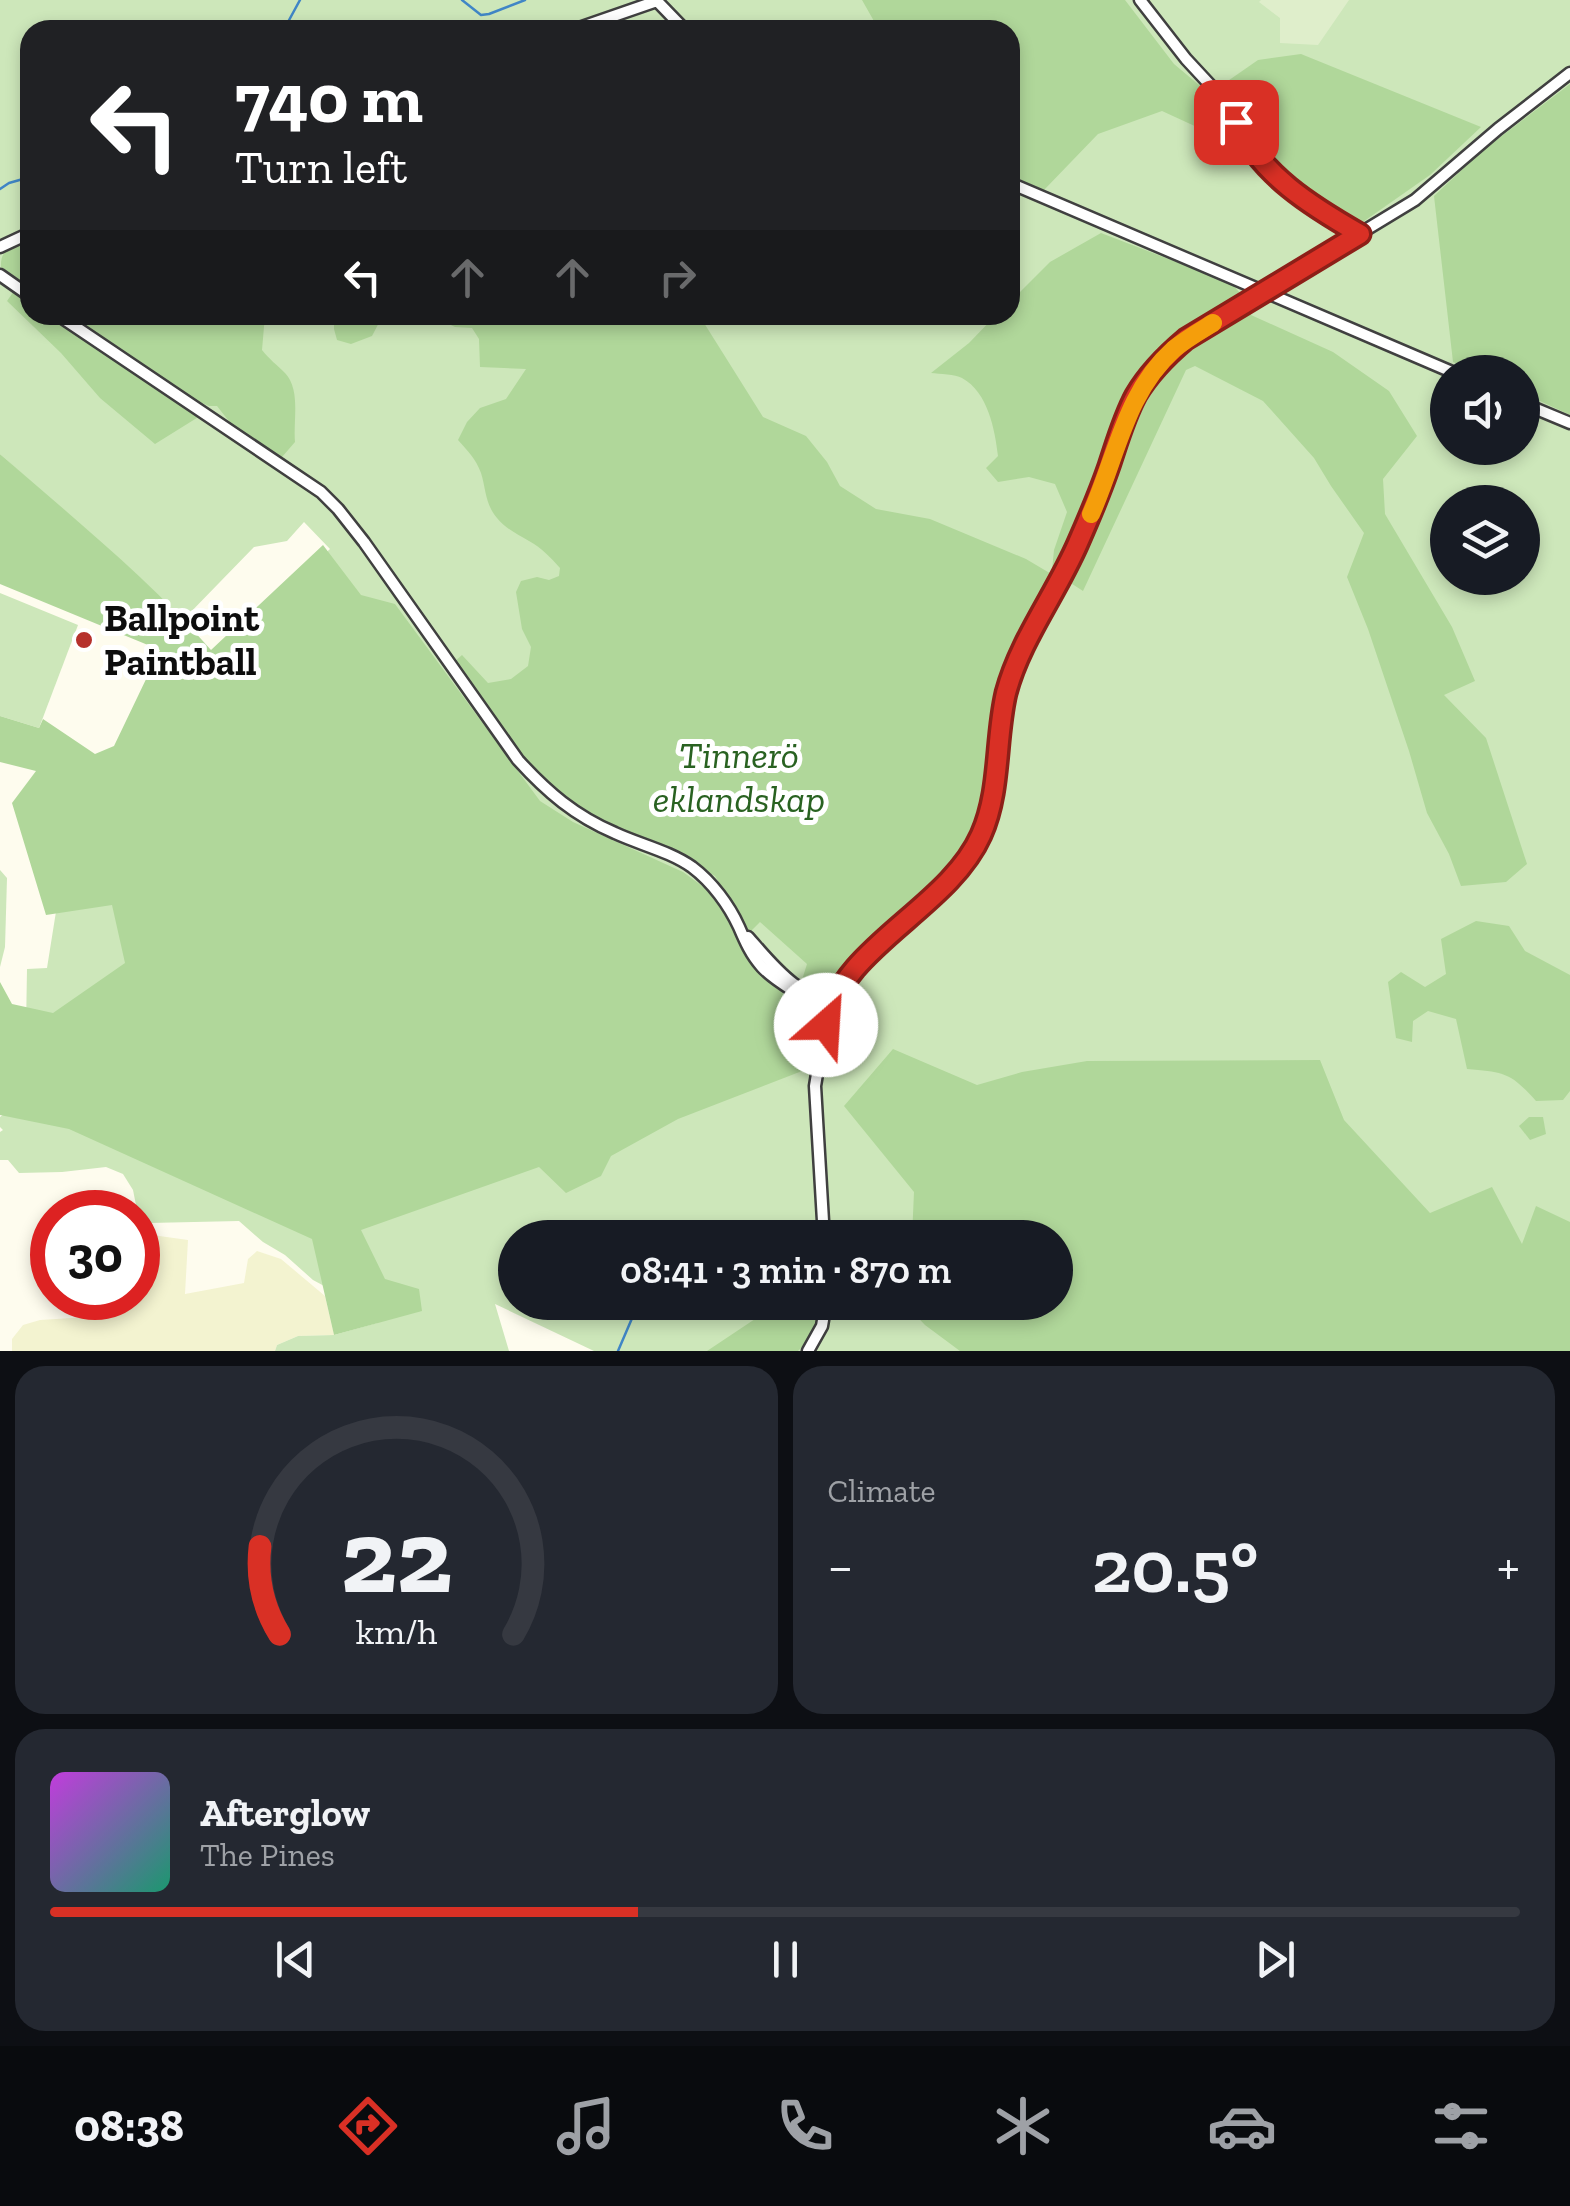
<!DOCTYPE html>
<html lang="en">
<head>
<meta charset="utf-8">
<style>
	:root { --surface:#171b24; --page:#242831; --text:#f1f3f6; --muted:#9ea1a6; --line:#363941; --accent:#d93025 }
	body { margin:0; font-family:"Zilla Slab",serif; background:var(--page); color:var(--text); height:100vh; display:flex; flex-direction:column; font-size:38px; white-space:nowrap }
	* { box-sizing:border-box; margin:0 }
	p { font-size:32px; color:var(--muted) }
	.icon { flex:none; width:55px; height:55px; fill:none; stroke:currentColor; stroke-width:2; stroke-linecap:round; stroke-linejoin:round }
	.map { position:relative; height:1351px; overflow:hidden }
	.sheet { display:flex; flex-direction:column; gap:15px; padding:15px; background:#0d0f14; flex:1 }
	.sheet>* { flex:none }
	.guide { position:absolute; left:20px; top:20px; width:1000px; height:305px; border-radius:30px; box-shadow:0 5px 15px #0003; background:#202124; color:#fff; overflow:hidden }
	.tools { position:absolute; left:1430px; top:355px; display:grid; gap:20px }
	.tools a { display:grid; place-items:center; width:110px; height:110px; border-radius:50%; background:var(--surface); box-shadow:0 5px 15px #0003; font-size:50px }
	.speed { position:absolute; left:30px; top:1190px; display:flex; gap:20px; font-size:50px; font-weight:700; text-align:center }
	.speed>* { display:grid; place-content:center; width:130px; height:130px; border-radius:50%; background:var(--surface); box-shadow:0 5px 15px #0003; line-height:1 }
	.speed .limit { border:15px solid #d22; background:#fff; color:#111 }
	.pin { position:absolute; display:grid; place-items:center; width:85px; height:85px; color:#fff; margin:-42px; border-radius:20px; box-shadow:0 5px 15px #0006 }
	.me { position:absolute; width:110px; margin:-55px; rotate:26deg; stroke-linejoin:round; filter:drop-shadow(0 0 8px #0008) }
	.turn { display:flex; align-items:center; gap:35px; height:210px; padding:0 50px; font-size:45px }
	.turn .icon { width:130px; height:130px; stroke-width:2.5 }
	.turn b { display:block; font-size:70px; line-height:85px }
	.lanes { display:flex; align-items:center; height:95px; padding:0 50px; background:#0003; justify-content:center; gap:50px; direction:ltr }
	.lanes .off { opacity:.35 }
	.big { font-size:75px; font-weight:600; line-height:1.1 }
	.sheet .card { flex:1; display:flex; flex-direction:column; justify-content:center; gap:15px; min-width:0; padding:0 35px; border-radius:30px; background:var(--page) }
	.sheet .dial { align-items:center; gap:0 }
	.dial svg { height:260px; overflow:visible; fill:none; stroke:var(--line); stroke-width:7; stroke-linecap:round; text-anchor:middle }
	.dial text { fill:var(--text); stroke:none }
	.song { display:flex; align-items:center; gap:30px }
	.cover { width:120px; height:120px; border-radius:15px; background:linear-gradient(135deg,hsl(290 70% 55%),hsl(160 70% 35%)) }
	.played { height:10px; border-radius:5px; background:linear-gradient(90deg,var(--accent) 40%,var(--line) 40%) }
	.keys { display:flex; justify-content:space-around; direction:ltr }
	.heat { display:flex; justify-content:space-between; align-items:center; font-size:55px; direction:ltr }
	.sheet .tiles { flex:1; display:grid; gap:15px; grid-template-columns:1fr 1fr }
	.card:last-child { grid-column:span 2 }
	.trip { position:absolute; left:498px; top:1220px; width:575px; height:100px; border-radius:50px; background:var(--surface); box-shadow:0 5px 15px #0003; font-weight:600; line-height:100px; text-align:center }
	.tabs { display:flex; height:160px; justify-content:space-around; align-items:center; background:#090b0e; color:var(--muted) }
	.tabs .icon { width:70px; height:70px }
	.tabs .on { color:var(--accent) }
	.tabs b { font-size:45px; color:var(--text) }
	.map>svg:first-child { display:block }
</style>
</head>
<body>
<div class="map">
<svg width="1570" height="1351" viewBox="0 0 1570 1351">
	<rect width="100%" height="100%" fill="#fefcee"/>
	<path fill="#f3f3d0" d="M 138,1233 L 188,1240 L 185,1294 L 244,1283 L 248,1259 L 257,1251 L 281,1259 L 325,1296 L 334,1335 L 298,1336 L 277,1345 L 275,1351 L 12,1351 L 12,1339 L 23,1325 L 40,1320 L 104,1316 L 105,1298 L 138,1298 Z"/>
	<g fill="#cde7ba" fill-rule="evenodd">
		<path d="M 0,0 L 1570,0 L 1570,1351 L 594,1351 L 495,1304 L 509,1351 L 275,1351 L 277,1345 L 298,1336 L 334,1335 L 377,1323 L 326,1287 L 313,1280 L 285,1255 L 263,1242 L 239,1221 L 149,1223 L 136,1205 L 133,1190 L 123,1174 L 106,1167 L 62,1172 L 19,1173 L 8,1160 L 0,1160 L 0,1132 L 3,1130 L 0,1127 L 0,1117 L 15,1106 L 26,1029 L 27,969 L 47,968 L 62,874 L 122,747 L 214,653 L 330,549 L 304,522 L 287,541 L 254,547 L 184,619 L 0,454 ZM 30,30 L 1010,30 L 1010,315 L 30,315 ZM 1448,372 L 1522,372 L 1522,448 L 1448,448 ZM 1448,502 L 1522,502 L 1522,578 L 1448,578 ZM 515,1238 L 1055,1238 L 1055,1302 L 515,1302 Z"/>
		<path d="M 0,593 L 78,625 L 39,728 L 0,716 Z"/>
		<path d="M 0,870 L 7,878 L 5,947 L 0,967 Z"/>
	</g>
	<g fill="#b0d79a">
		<path d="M 862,0 L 1125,0 L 1174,64 L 1205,90 L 1236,145 L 1162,111 L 1098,134 L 1044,190 L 1010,175 L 1010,30 L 879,30 Z"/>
		<path d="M 1301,54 L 1481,127 L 1430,175 L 1360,224 L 1298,188 L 1248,138 L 1222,85 L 1258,60 Z"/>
		<path d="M 1570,84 L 1570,415 L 1523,393 L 1522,372 L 1476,372 L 1453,362 L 1434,196 L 1482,151 Z"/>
		<path d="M 1101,233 L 1231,283 L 1240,293 L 1239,302 L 1155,363 L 1081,524 L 1055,572 L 1052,570 L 1054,550 L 1067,512 L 1055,484 L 1029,477 L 998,482 L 986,468 L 998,456 C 995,430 988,392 962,378 C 955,374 940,374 931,373 L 969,343 L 996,315 L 1010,315 L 1010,302 L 1050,262 Z"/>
		<path d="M 30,239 L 30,289 L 1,267 C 0,247 14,246 30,239 Z"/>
		<path d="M 14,291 L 30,302 L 30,315 L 50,315 L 200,416 L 155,444 L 100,398 L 61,353 L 7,301 Z"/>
		<path d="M 1247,309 L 1251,315 L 1333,352 L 1389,391 L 1417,436 L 1383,479 L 1385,514 L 1452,627 L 1475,681 L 1444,695 L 1486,738 L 1527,864 L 1506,882 L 1461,886 L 1449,854 L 1427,813 L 1409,751 L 1368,629 L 1347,577 L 1364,533 L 1331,486 L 1314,458 L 1263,401 L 1195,366 L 1186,370 L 1083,591 L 1066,580 C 1078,554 1092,528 1102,502 C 1121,456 1130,406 1165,368 C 1188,343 1219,327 1247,309 Z"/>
		<path d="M 69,315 L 265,315 L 262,350 C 269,359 277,365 285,373 C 301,390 293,420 295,442 L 282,457 L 232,425 L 217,406 L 209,406 L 195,400 Z"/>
		<path d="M 334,315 L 383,315 L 372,336 L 351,344 L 337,340 L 334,329 Z"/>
		<path d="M 430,315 L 699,315 L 763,417 L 806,436 L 827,462 L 840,486 L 876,509 L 930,519 L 1026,559 L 1053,575 C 1031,613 1007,651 997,694 C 993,708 994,725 992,740 C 988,785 982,817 959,857 C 936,894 895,917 865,948 C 855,958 836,990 823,990 C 816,991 808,986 801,983 L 807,964 L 760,922 L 749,933 L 715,876 L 667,849 L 571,806 L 534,770 L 514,747 L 453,663 L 462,655 L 488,683 L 511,679 L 528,666 L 531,647 L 522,629 L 516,592 L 521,581 L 537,577 L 549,580 L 559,576 L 560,568 C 551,558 542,548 529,541 C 517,534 506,529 497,518 C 485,504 486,489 481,473 C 476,459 467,450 458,440 L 467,422 L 480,408 L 506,399 L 526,369 L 480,367 L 479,339 L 472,328 L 455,327 Z"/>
		<path d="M 0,454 C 72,517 148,578 211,650 L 323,545 L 361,595 L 395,604 L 540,801 L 573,822 L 683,872 L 705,888 L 727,917 L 760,976 L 808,1009 L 819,1028 L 802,1071 L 678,1119 L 611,1156 L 601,1176 L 566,1193 L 539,1167 L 361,1230 L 385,1279 L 419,1289 L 422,1311 L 334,1335 L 312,1239 L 69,1129 L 0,1115 L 0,982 L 12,1004 L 53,1013 L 125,963 L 112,905 L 46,915 L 12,803 L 36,771 L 0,762 L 0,716 L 39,728 L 43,719 L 95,754 L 114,746 L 160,650 L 0,584 Z"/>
		<path d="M 1476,921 L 1509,926 L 1525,951 L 1570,975 L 1570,1091 L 1563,1100 L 1536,1101 C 1511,1073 1505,1072 1467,1069 L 1456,1019 L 1428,1011 L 1413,1021 L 1412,1042 L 1396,1038 L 1388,982 L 1401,972 L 1425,987 L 1446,974 L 1441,939 Z"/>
		<path d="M 893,1049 L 977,1085 L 1022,1072 L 1087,1061 L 1320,1060 L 1344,1120 L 1430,1213 L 1492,1187 L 1522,1244 L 1536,1206 L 1570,1222 L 1570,1351 L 960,1351 L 925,1325 L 904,1303 L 1055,1302 L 1055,1238 L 912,1237 L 914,1192 L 844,1106 Z"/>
		<path d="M 1529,1117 L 1543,1117 L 1546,1134 L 1530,1140 L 1519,1126 Z"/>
		<path d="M 779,1303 L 820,1303 C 820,1320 810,1339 798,1351 L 707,1351 Z"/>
	</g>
	<path fill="#dfeecb" d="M 1261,0 L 1349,0 L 1318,45 L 1280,43 L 1280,18 L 1259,2 Z"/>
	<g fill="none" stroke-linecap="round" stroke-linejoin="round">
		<g stroke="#4086c6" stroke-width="2.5">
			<path d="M 462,0 L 481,15 L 489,14 L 525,0"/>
			<path d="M 260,30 L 288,22 L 300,0"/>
			<path d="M 0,189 L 9,183 L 30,177"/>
			<path d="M 618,1351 L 639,1302"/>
		</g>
		<defs>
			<g id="minor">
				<path d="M 1140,0 L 1186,59 L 1225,101 L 1246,144 L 1253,155 L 1316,209 L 1360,234"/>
				<path d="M 573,30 L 657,1 L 685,30"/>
				<path d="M 1010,183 L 1452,372"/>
				<path d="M 0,247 L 30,233"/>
				<path d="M 0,275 L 30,296"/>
				<path d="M 58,315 L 321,492 L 338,509 L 364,542 L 518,760 C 547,792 575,816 615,833 C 641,845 669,851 692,867 C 712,882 729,905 739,927 C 745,941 751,955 762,967 C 781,988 812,996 826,1020 L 815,1086 L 824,1238"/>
				<path d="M 1522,403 L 1570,423"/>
				<path d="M 748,937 C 767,958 805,1009 837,993"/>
				<path d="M 826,1020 C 853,942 942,915 977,843 C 1000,796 994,744 1006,695 C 1020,638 1060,584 1084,530 C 1095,505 1105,479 1114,452 C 1120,433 1126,413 1136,396 C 1149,374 1166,355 1186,339 L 1415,200 L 1498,129 L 1570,73"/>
				<path d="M 808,1351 L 822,1326 L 826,1302"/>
			</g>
		</defs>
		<use href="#minor" stroke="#404040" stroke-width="15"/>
		<use href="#minor" stroke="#fff" stroke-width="10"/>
	</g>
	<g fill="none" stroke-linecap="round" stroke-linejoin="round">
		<defs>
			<path id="route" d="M 826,1025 C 840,947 948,909 981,835 C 1001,790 995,740 1006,693 C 1020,640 1056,594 1078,543 C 1089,518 1100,492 1109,466 C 1117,442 1124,417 1136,395 C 1149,373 1167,355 1186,339 L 1360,234 C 1311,206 1261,175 1236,122"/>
		</defs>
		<use href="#route" stroke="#8d1f18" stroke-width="25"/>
		<use href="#route" stroke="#d93025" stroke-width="18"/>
		<path stroke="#f59e0b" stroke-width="18" d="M 1091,514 C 1117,456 1125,393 1174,349 C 1186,339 1200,331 1213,323"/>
	</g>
	<circle fill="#b6312c" stroke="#fff" stroke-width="4" cx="84" cy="640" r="10"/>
	<g text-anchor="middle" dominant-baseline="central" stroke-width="10" stroke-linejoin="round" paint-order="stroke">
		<g font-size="38" font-weight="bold" fill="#0d0d0d" stroke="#fff" text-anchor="start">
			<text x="104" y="618">Ballpoint<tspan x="104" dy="44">Paintball</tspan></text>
		</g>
		<g font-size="38" font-style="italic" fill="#296221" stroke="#fff">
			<text x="739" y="755">Tinnerö<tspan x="739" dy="44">eklandskap</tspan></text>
		</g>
	</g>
</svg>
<div class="tools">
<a><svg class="icon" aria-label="sound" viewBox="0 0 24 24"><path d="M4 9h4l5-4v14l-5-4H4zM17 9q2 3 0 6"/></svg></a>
<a><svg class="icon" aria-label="layers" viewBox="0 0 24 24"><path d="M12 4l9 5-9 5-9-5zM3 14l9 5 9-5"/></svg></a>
</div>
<div class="speed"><div class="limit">30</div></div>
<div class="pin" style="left:1236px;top:122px;background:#d93025"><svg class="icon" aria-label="arrive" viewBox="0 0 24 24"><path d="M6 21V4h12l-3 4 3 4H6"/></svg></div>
<svg class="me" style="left:826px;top:1025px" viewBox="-20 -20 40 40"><circle r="19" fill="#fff"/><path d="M0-13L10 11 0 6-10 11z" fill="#d93025"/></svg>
<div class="trip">08:41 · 3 min · 870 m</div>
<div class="guide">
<div class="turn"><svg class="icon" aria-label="left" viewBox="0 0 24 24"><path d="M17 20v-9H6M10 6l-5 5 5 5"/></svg><div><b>740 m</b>Turn left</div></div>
<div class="lanes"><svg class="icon" aria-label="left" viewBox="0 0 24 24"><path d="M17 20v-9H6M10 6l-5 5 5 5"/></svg><svg class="icon off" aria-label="ahead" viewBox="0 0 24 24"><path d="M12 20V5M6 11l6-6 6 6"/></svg><svg class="icon off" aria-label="ahead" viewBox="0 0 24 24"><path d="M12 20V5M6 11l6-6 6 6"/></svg><svg class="icon off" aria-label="right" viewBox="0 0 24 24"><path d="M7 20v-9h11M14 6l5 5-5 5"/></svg></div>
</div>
</div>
<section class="sheet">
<div class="tiles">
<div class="card dial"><svg viewBox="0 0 100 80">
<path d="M14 69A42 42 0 1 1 86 69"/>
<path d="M14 69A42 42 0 0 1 8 42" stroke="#d93025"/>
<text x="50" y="56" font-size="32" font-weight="700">22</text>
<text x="50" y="72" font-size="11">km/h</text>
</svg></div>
<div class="card"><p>Climate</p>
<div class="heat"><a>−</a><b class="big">20.5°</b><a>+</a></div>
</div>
<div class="card">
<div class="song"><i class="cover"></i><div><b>Afterglow</b><p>The Pines</p></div></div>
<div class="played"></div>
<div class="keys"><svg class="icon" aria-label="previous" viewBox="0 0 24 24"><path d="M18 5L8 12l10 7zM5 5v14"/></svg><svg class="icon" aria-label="pause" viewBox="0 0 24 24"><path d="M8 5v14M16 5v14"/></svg><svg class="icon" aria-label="next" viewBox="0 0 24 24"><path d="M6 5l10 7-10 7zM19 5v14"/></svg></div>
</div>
</div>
</section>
<nav class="tabs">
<b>08:38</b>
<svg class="icon on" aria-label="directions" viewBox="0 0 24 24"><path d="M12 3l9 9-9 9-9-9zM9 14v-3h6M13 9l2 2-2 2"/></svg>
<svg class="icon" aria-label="music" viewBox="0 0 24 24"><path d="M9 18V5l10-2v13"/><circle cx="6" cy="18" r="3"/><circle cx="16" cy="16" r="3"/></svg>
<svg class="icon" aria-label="phone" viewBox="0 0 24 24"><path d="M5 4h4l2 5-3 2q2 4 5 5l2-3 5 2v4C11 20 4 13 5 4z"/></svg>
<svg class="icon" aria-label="climate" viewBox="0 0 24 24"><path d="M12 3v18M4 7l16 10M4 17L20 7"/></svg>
<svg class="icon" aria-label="car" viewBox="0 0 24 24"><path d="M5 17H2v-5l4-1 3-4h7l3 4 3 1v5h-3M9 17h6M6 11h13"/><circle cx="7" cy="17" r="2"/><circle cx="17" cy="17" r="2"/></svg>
<svg class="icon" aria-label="filters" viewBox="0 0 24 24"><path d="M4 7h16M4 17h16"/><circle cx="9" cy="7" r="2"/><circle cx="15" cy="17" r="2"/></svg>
</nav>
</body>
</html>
